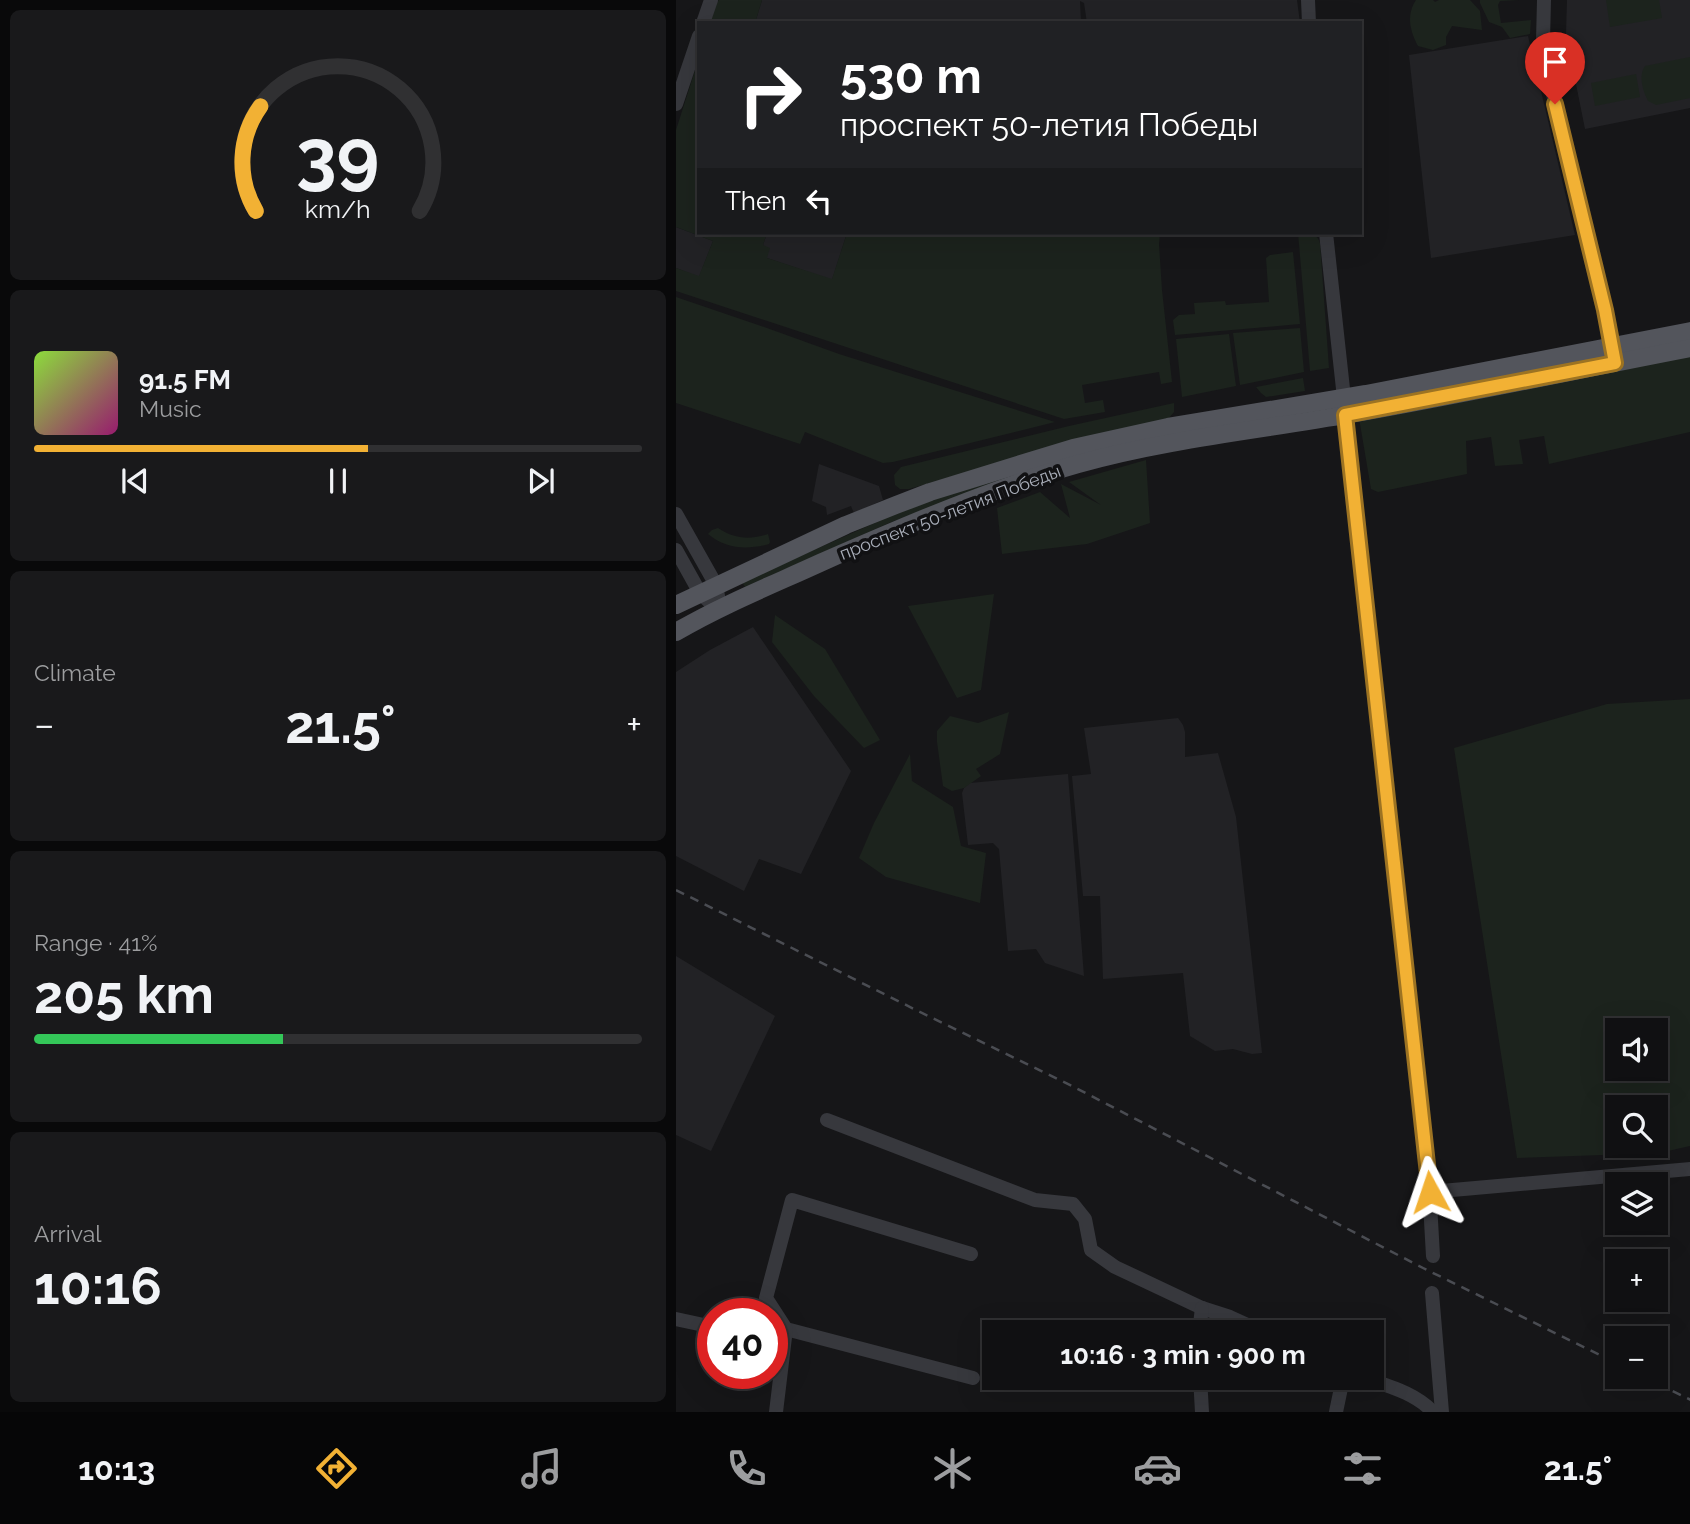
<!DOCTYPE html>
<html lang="en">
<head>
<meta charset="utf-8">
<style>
	:root { --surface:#101012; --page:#19191b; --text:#f1f3f6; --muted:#9c9d9f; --line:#303032; --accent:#f2b134 }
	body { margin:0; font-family:Raleway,sans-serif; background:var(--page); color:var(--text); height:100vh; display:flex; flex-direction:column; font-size:26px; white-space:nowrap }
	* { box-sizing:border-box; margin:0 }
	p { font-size:23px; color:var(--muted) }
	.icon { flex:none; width:38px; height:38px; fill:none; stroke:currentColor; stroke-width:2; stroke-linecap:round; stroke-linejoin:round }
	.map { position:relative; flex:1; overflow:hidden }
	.drawer { display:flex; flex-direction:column; gap:10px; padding:10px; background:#09090a; width:676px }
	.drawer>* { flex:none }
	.hud { position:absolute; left:21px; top:21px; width:665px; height:214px; border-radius:0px; box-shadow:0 7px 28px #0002,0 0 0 2px var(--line); background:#202124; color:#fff; overflow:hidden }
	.fabs { position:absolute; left:929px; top:1018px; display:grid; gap:14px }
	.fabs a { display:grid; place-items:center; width:63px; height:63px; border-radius:0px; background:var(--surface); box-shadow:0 7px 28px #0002,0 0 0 2px var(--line); font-size:35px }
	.speed { position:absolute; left:21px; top:1298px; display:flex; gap:14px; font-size:35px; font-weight:700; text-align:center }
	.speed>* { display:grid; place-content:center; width:91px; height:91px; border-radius:50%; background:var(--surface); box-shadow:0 7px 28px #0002,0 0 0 2px var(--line); line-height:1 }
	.speed .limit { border:10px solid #d22; background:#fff; color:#111 }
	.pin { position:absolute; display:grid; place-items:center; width:60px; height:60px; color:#fff; margin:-72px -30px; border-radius:50% 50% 50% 0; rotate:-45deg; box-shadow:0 0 7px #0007 }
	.pin .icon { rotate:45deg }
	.me { position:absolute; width:77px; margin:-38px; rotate:355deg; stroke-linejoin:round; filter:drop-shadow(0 0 5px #0008) }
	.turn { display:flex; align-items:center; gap:24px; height:147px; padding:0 28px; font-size:32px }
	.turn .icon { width:91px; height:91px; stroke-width:2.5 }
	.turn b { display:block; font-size:49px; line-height:60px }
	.then { display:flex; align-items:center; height:66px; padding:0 28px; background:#0003; gap:14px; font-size:26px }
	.big { font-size:52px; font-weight:700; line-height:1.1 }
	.drawer .tile { flex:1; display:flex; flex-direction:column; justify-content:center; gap:10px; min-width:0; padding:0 24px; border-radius:10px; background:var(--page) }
	.drawer .dial { align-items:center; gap:0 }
	.dial svg { height:182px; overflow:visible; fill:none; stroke:var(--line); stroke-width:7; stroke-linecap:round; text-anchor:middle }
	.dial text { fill:var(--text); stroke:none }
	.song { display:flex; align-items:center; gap:21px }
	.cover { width:84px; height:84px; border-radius:10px; background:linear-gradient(135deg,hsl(90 70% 55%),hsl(320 70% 35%)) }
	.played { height:7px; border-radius:4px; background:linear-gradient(90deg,var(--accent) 55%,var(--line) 55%) }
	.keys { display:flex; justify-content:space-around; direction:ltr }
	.heat { display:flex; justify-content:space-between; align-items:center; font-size:38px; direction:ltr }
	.charge { height:10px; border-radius:5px; background:linear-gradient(90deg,#34c759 41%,var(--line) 0) }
	.trip { position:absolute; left:306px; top:1320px; width:402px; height:70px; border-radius:0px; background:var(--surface); box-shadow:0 7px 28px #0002,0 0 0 2px var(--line); font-weight:700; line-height:70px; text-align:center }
	.tab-bar { display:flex; height:112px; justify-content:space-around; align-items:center; background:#060607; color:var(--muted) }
	.tab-bar .icon { width:49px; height:49px }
	.tab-bar .current { color:var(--accent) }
	.tab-bar b { font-size:32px; color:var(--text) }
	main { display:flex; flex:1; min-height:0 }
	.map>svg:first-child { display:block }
</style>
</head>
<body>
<main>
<section class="drawer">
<div class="tile dial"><svg viewBox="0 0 100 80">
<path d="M14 69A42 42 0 1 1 86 69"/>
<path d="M14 69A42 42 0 0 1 16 23" stroke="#f2b134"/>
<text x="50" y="56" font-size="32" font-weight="700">39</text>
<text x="50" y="72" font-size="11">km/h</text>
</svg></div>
<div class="tile">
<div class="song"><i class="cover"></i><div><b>91.5 FM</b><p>Music</p></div></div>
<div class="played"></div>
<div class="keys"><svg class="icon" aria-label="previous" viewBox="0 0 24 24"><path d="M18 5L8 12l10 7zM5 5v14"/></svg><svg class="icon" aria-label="pause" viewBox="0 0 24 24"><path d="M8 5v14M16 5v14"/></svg><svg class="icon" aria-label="next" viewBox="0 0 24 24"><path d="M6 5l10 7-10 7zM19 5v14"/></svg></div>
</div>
<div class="tile"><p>Climate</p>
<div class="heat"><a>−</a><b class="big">21.5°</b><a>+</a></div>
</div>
<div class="tile"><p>Range · 41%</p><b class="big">205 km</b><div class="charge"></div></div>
<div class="tile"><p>Arrival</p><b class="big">10:16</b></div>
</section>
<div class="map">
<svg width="1015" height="1412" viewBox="0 0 1015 1412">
	<rect width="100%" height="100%" fill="#161618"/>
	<g fill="#222225">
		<path d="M 86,0 L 621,0 L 624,23 L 411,23 L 408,3 L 404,1 L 405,23 L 79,23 Z"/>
		<path d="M 891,0 L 1014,0 L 1014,108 L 909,129 L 890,34 Z"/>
		<path d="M 852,36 L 899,235 L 755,258 L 733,55 Z"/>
		<path d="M 0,227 L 37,241 L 23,277 L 0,268 Z"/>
		<path d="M 91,233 L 171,233 L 156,280 L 91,258 L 87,245 Z"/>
		<path d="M 143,464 L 203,486 L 207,500 L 178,513 L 175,506 L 151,515 L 150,507 L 136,501 Z"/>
		<path d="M 77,627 L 175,771 L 125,874 L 83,859 L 68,891 L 0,856 L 0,672 L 34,650 Z"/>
		<path d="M 502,718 L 507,725 L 509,732 L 509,757 L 542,753 L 560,817 L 586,1053 L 576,1054 L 557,1049 L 539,1051 L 514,1036 L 507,973 L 427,979 L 424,896 L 407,896 L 396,776 L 415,774 L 408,728 Z"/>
		<path d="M 392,774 L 408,976 L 369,963 L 360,949 L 332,951 L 323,849 L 317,843 L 292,845 L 286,793 L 288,788 L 294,783 Z"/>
		<path d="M 0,956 L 99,1016 L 35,1151 L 0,1135 Z"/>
	</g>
	<g fill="#1c231d" fill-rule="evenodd">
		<path d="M 43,0 L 86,0 L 79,23 L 34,23 L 40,4 Z"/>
		<path d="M 740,0 L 757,0 L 759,2 L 763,0 L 794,0 L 804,11 L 806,30 L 776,26 L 770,37 L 770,45 L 757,50 L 742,46 C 734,31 730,15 740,0 Z"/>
		<path d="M 804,0 L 843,0 L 824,1 L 822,5 L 825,23 L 855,20 L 854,34 L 834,38 L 826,27 L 813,22 L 804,3 Z"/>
		<path d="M 930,0 L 983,0 L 986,18 L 934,27 Z"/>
		<path d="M 1014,57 L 1014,98 L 980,105 L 972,101 C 967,91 962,76 969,66 Z"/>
		<path d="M 23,58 L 23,233 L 91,233 L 87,245 L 94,248 L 91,258 L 156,279 L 171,233 L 484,233 L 483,244 L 486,290 L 496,382 L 485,384 L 483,372 L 406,385 L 409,403 L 427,400 L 429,412 L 388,419 L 0,291 L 0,268 L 23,276 L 37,241 L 0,227 L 0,130 Z"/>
		<path d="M 960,74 L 964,97 L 919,106 L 915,83 Z"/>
		<path d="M 622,233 C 633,233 640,231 644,243 L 653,368 L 634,371 Z"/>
		<path d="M 617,252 L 624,324 L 499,335 L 497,320 L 503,315 L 519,314 L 518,303 L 549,301 L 550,305 L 593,302 L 590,258 L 594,255 Z"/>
		<path d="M 0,297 L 91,328 L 163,354 L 379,422 L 217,462 L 207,463 L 129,432 L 124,444 L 0,403 Z"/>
		<path d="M 624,328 L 628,372 L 564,385 L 557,333 Z"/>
		<path d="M 553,334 L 560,386 L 506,397 L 500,339 Z"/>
		<path d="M 1014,353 L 1014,432 L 873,464 L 868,436 L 843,440 L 847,464 L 819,466 L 815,437 L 790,441 L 791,474 L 702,492 L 695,489 L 683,418 Z"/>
		<path d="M 627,378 L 629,391 L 590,397 L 585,393 L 580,387 Z"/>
		<path d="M 498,403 L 498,412 L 492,419 L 395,442 L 233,489 L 224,489 L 219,485 L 218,475 L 225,467 L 393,426 Z"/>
		<path d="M 399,454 L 213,523 L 69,587 L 66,582 L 210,518 L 256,500 Z"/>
		<path d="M 470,460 L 474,523 L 411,544 L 326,554 L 321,508 L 364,492 L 394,518 L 385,484 L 425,505 L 393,482 Z"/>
		<path d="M 42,528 C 58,539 74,540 92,534 L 94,542 L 93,544 C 71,550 50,549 32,534 L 36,530 Z"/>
		<path d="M 318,594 L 305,690 L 281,698 L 232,606 Z"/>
		<path d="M 99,615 L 149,649 L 204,740 L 188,748 L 138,696 L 96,642 Z"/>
		<path d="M 1014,699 L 1014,1146 L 983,1153 L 841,1158 L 778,748 L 931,704 ZM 942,1031 L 980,1031 L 980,1069 L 942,1069 ZM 942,1108 L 980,1108 L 980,1146 L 942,1146 Z"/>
		<path d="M 333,712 L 324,754 L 300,769 L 305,776 L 288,788 L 276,791 L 267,786 L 261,742 L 261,731 L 274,716 L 302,723 Z"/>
		<path d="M 234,754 L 236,781 L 277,807 L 285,846 L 310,853 L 304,903 L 210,877 L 183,858 L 198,823 Z"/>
	</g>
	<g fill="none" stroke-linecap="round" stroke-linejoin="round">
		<g stroke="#37383d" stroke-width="14">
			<path d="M 632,0 L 633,23"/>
			<path d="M 868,0 L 867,41 L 875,86 L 929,310 L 937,355"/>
			<path d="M 27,23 L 35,0"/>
			<path d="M 0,104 L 23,36"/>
			<path d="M 650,233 L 752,1168 L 757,1256"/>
			<path d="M 0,514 L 40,585 L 42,596 L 42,610"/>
			<path d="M 0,550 L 24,593 L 42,610"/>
			<path d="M 151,1120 L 359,1200 L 397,1204 L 409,1219 L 415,1250 L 439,1267 L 526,1308 L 554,1317 L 587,1332"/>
			<path d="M 754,1192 L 1015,1169"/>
			<path d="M 756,1293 L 766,1412"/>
			<path d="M 0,1319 L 37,1327"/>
			<path d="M 110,1329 L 297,1378"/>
			<path d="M 523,1332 L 526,1308"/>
			<path d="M 524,1377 L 526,1412"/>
			<path d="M 686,1377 C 711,1386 738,1392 757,1412"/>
			<path d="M 100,1412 L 110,1329 L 90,1298 L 116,1200 L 295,1254"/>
			<path d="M 660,1412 L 665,1388 L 669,1377"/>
		</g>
		<g stroke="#53555c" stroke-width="18">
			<path d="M 0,605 L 170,525 L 220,505 L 254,492 L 397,448 L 492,427 L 690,394 L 1015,331"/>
			<path d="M 0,632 C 46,605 96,585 144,563 C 228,526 314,489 402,464 C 491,439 584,430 675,414 C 788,394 901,370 1015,348"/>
		</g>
		<g stroke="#4a4c52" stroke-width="2.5" stroke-dasharray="9 7" stroke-linecap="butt">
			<path d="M 0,890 L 238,1009 L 396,1086 L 747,1268 L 942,1364"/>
			<path d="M 968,1377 L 1015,1400"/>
		</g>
	</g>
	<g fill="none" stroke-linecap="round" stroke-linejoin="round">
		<defs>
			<path id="route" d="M 754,1192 L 669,415 L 939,363 L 929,310 L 879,104"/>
		</defs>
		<use href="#route" stroke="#9d7322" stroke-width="18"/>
		<use href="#route" stroke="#f2b134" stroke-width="12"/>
	</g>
	<g text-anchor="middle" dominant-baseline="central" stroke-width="7" stroke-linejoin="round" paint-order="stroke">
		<g font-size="18" fill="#a8adb8" stroke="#111113">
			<text transform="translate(274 512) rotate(-21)">проспект 50-летия Победы</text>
		</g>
	</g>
</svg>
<div class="fabs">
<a><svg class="icon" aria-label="sound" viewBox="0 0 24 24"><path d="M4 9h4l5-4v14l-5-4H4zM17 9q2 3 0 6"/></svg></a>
<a><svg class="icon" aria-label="search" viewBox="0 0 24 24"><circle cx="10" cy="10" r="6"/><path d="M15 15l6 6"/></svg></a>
<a><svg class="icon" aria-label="layers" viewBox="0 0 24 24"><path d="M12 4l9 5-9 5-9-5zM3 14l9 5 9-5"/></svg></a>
<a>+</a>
<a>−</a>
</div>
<div class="speed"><div class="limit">40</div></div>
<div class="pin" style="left:879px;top:104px;background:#d93025"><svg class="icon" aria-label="arrive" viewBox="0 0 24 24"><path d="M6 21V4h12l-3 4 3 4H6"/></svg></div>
<svg class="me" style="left:754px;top:1192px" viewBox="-20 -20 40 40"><path d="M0-17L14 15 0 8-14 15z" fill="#f2b134" stroke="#fff" stroke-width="4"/></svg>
<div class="trip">10:16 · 3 min · 900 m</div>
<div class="hud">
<div class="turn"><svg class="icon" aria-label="right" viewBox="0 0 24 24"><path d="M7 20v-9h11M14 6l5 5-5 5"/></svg><div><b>530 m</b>проспект 50-летия Победы</div></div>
<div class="then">Then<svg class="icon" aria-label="left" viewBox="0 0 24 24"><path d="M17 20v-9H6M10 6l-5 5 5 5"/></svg></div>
</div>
</div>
</main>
<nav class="tab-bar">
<b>10:13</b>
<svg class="icon current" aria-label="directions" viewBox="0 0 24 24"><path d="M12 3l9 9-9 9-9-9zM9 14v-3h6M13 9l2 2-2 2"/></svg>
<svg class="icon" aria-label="music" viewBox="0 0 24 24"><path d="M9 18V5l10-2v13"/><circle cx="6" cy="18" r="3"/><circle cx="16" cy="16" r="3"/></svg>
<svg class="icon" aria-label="phone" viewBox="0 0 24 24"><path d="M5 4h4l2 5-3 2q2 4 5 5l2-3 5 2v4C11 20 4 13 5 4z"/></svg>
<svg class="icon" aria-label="climate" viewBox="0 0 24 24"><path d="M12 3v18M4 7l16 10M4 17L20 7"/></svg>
<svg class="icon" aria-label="car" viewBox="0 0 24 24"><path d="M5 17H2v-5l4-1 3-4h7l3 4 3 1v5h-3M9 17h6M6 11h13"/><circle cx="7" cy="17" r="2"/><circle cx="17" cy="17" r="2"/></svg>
<svg class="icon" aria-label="filters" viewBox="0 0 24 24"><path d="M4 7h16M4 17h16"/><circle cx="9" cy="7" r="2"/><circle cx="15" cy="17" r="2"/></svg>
<b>21.5°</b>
</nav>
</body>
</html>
